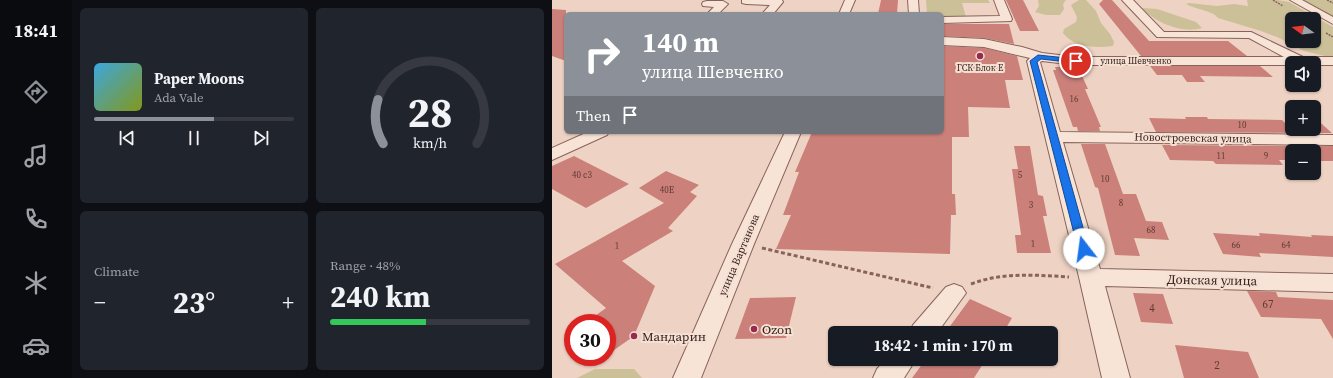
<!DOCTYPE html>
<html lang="en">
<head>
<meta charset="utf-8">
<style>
	:root { --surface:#171b24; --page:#20242c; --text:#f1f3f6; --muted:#9ea1a6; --line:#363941; --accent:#8c9099 }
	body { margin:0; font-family:"Source Serif 4",serif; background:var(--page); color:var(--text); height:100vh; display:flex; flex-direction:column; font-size:15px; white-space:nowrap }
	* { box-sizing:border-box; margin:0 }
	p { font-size:13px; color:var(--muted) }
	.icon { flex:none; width:22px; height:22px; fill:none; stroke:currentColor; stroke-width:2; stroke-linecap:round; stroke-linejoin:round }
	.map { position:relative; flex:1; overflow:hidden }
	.drawer { display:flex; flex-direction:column; gap:8px; padding:8px; background:#0d0f14; width:480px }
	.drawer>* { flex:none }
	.banner { position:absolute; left:12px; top:12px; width:380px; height:122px; border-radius:6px; box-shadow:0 1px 3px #0004; background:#8c9099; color:#fff; overflow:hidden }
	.needle { width:26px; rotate:285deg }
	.controls { position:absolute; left:733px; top:12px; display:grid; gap:8px }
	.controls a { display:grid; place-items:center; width:36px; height:36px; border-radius:6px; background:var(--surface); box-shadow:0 1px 3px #0004; font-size:20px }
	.speed { position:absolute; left:12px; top:314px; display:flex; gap:8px; font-size:20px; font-weight:700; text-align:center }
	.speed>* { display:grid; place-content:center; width:52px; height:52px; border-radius:50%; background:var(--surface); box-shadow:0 1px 3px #0004; line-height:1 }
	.speed .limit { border:6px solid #d22; background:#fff; color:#111 }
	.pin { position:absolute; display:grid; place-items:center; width:34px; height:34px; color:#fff; margin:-17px; border:2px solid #fff; border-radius:50%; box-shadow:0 1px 4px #0007 }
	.me { position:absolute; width:44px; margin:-22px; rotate:345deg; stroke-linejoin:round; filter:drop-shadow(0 0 3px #0008) }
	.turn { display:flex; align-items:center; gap:14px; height:84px; padding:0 12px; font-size:18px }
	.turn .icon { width:52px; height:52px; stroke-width:2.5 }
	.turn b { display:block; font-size:28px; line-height:34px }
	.then { display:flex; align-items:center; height:38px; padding:0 12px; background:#0003; gap:8px; font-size:15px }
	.big { font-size:30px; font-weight:700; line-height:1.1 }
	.drawer .card { flex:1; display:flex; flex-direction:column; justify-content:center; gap:6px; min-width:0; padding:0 14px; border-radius:6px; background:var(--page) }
	.drawer .dial { align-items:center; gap:0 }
	.dial svg { height:104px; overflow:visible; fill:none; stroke:var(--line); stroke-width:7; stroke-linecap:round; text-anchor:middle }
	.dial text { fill:var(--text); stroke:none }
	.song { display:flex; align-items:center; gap:12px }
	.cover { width:48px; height:48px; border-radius:6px; background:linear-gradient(135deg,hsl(200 70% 55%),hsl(70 70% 35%)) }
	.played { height:4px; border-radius:2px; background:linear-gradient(90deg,var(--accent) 60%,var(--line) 60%) }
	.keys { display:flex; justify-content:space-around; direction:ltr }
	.heat { display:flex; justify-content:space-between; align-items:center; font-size:22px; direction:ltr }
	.charge { height:6px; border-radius:3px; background:linear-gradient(90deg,#34c759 48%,var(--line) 0) }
	.drawer .tiles { flex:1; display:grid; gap:8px; grid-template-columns:repeat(2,1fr) }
	.trip { position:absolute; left:276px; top:326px; width:230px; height:40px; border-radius:6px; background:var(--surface); box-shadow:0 1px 3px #0004; font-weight:700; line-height:40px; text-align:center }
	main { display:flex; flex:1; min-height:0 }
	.menu { display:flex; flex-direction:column; width:72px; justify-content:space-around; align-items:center; background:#090b0e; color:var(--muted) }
	.menu .icon { width:28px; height:28px }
	.menu .current { color:var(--accent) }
	.menu b { font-size:18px; color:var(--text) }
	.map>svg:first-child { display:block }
</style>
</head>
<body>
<main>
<nav class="menu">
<b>18:41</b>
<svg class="icon current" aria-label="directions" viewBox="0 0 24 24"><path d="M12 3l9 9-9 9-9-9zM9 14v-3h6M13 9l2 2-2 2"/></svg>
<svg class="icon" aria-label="music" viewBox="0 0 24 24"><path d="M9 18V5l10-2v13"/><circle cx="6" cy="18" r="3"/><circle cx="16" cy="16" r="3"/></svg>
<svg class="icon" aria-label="phone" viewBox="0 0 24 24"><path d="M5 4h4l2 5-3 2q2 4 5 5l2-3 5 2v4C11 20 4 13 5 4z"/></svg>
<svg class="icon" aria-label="climate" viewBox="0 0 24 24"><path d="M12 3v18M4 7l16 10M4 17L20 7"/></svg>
<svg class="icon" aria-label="car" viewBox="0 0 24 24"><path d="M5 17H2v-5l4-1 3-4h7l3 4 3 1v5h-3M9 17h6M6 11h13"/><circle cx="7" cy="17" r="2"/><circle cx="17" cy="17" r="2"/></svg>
</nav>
<section class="drawer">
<div class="tiles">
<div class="card">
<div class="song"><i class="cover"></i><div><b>Paper Moons</b><p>Ada Vale</p></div></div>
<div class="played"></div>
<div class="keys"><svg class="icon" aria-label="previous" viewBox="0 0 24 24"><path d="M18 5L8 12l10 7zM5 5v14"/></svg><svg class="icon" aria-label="pause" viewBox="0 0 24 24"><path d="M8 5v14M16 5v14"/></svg><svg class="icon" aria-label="next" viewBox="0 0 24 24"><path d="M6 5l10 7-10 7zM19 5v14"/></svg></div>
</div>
<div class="card dial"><svg viewBox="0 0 100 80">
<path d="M14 69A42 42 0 1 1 86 69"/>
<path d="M14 69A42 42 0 0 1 10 35" stroke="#8c9099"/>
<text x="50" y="56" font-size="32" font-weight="700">28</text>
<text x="50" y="72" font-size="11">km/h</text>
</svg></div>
<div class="card"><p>Climate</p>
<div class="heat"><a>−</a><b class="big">23°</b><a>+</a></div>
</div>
<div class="card"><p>Range · 48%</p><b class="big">240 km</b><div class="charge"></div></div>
</div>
</section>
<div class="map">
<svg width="781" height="378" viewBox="0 0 781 378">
	<rect width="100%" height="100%" fill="#eed3c4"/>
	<g fill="#ccc098" fill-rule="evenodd">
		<path d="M 374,0 L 436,0 L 438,3 L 410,3 L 414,17 L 390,18 L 390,14 L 375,14 Z"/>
		<path d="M 486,0 L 514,0 L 511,4 L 512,9 L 508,15 L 494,15 L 483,12 L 487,6 Z"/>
		<path d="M 527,0 L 534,0 L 544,11 L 549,23 L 558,34 L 562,42 L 561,46 C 544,48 522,48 511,33 L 512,29 L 524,22 L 525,17 L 519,5 Z"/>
		<path d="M 695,0 L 726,0 L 737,2 L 781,27 L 781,58 L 752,51 L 725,37 L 709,31 L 666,18 C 660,10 644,10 634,4 L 637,3 L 665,6 L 682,4 L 696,6 ZM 740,19 L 762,19 L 762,41 L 740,41 Z"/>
		<path d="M 751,0 L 781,0 L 781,16 Z"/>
		<path d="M 590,8 L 605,9 L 644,22 L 650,28 C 630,34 604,23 590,8 Z"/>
		<path d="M 43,369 L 82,369 L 90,378 L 25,378 Z"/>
	</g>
	<g fill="#cb807a">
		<path d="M 329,0 L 346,0 L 345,14 L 326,14 Z"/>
		<path d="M 454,0 L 471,0 L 487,31 L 468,31 Z"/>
		<path d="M 551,0 L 560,0 L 597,41 L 676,41 L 695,56 L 589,56 L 547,4 Z"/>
		<path d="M 0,9 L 14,10 L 14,61 L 0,56 Z"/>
		<path d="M 390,24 L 457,24 L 462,44 L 432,38 L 390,36 Z"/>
		<path d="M 390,46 L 432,48 L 465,56 L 471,80 L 453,80 L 458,108 L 416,107 L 417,137 L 400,137 L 400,194 L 403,194 L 404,215 L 399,215 L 398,254 L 224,249 L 239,215 L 231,215 L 247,172 L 243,172 L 260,132 L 390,132 Z"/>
		<path d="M 598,66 L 708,66 L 721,77 L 648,76 L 653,82 L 635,82 L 630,75 L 605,75 Z"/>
		<path d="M 503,67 L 526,67 L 536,89 L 533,89 L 549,127 L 547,127 L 548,131 L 526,131 L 525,127 L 521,127 L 501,70 L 504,70 Z"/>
		<path d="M 633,117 L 655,117 L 656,119 L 730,120 L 739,129 L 762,129 L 762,117 L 780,133 L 604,132 L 597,118 L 634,119 Z"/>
		<path d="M 529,144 L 553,144 L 571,194 L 584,194 L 594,221 L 610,222 L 617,240 L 582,238 L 588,256 L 563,255 L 546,188 L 543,187 Z"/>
		<path d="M 610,145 L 781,146 L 781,161 L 762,161 L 762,151 L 740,151 L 740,160 L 727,160 L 731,165 L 664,164 L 661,161 L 618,160 Z"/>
		<path d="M 462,146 L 478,146 L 486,195 L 491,196 L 495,216 L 491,216 L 499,253 L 465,253 L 463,235 L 469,235 L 460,169 L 466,169 Z"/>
		<path d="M 22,156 L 77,184 L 34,208 L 0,189 L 0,166 Z"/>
		<path d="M 114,171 L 147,185 L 138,192 L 145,196 L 116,228 L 121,231 L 70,261 L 103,286 L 82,336 L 55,355 L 55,323 L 33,323 L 54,308 L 3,264 L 112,203 L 87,188 Z"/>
		<path d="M 661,233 L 708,236 L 707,233 L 760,237 L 759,235 L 781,236 L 781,257 L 707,253 L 709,257 L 671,254 Z"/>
		<path d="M 695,291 L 724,292 L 726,297 L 781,300 L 781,339 L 769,319 L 709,317 Z"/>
		<path d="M 581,293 L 611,294 L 621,324 L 589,322 Z"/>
		<path d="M 244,297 L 234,338 L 183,339 L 198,298 Z"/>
		<path d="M 418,299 L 460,318 L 451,333 L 393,333 Z"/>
		<path d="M 623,345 L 696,352 L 707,378 L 632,378 Z"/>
		<path d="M 374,359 L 434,359 L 422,378 L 360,378 Z"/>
	</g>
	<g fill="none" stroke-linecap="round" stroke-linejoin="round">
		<defs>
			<g id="minor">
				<path d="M 190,0 L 230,0 L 231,2 L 221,14 L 210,14 L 218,5 L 194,4 L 190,3 Z"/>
				<path d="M 293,0 L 303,0 L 297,14 L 287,14 Z"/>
				<path d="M 356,0 L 366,0 L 367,14 L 357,14 Z"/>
				<path d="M 442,0 L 452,0 L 460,19 L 459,21 L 390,23 L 390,17 L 448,16 Z"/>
				<path d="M 570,0 L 581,0 L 612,32 L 699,32 L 751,57 L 781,57 L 781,65 L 762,65 L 762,63 L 740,63 L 740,65 L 524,65 L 490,61 L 488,62 L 508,132 L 781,135 L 781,145 L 511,142 L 548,269 L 781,274 L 781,292 L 553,286 L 578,378 L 550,378 L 527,277 L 475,61 L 478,58 L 432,47 L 390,45 L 390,37 L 432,39 L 470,47 L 490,53 L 524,57 L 732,57 L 697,38 L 605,37 Z"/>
				<path d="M 738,0 L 750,0 L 781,17 L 781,24 Z"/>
				<path d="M 155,1 L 171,1 L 176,4 L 166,14 L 155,14 L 162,7 L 151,6 L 150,4 L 151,2 Z"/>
				<path d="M 36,132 L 57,132 L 55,135 L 0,160 L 0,148 Z"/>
				<path d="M 233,132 L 249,132 L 202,244 L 149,378 L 121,378 L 180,244 Z"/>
				<path d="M 402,284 L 410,287 L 414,293 L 385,333 L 357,333 L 361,325 L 394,287 Z"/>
				<path d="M 334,359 L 364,359 L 352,378 L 321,378 L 325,369 Z"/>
			</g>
		</defs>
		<use href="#minor" stroke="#88635a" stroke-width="2"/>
		<g stroke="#88635a" stroke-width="1.5" stroke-dasharray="2 1" stroke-linecap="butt">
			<path d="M 721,0 L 731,6"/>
			<path d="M 775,0 L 781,3"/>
			<path d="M 774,33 L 781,37"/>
		</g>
		<g stroke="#88635a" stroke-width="3" stroke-dasharray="4 2.5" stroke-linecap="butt">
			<path d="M 210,248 L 381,288"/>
			<path d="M 419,284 C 451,272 483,275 517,277"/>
		</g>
		<use href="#minor" fill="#f8e3d7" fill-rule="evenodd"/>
	</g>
	<path fill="#1a73e8" stroke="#114b97" d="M 486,55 L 524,59 L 527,61 L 524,63 L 489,59 L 485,62 L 537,249 L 535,252 L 528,252 L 526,249 L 478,61 Z"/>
	<g fill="#962b50" stroke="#f5e0d3" stroke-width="1.5">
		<circle cx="428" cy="56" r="4"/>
		<circle cx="202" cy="329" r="4"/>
		<circle cx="82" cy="336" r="4"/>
	</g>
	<g text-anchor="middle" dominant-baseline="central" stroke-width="4" stroke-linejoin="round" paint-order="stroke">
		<g font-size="9" fill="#38221e" stroke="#f5e0d3">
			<text x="584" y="61">улица Шевченко</text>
		</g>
		<g font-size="9" fill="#38221e" stroke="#f5e0d3">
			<text x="428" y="68">ГСК Блок Е</text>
		</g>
		<g font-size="9" fill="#5d3a35">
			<text x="522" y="99">16</text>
			<text x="690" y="125">10</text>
			<text x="669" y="156">11</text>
			<text x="714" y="156">9</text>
			<text x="30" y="175">40 с3</text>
			<text x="468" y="175">5</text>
			<text x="553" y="179">10</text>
			<text x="115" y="190">40Е</text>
			<text x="569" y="203">8</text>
			<text x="479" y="205">3</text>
			<text x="599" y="230">68</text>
			<text x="481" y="244">1</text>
			<text x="684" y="245">66</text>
			<text x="734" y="245">64</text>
			<text x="65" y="246">1</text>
		</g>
		<g font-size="11" fill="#38221e" stroke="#f5e0d3">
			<text transform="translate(641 138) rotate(1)">Новостроевская улица</text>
			<text transform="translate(187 255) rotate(-67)">улица Вартанова</text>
		</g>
		<g font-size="11" fill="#5d3a35">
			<text x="716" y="304">67</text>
			<text x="600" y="308">4</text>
			<text x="665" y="365">2</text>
		</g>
		<g font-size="13" fill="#38221e" stroke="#f5e0d3">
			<text transform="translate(660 280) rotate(1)">Донская улица</text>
		</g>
		<g font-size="13" fill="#38221e" stroke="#f5e0d3" text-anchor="start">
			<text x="210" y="329">Ozon</text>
			<text x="90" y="336">Мандарин</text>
		</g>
	</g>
</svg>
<div class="controls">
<a><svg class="needle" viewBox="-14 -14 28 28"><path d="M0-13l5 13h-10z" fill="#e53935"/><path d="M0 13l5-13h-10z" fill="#9ea1a6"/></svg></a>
<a><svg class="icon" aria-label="sound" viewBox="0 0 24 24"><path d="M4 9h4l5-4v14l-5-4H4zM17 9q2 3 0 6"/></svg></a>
<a>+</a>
<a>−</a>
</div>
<div class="speed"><div class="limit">30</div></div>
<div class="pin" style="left:524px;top:61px;background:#d93025"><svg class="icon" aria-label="arrive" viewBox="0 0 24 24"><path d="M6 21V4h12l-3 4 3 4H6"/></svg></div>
<svg class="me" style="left:532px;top:249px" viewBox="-20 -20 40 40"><circle r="19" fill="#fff"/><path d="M0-13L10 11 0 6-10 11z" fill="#1a73e8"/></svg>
<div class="trip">18:42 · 1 min · 170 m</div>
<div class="banner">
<div class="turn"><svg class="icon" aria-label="right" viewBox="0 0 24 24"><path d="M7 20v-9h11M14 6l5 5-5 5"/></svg><div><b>140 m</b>улица Шевченко</div></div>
<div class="then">Then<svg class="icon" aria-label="arrive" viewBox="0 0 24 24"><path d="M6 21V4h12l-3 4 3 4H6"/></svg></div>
</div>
</div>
</main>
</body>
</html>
